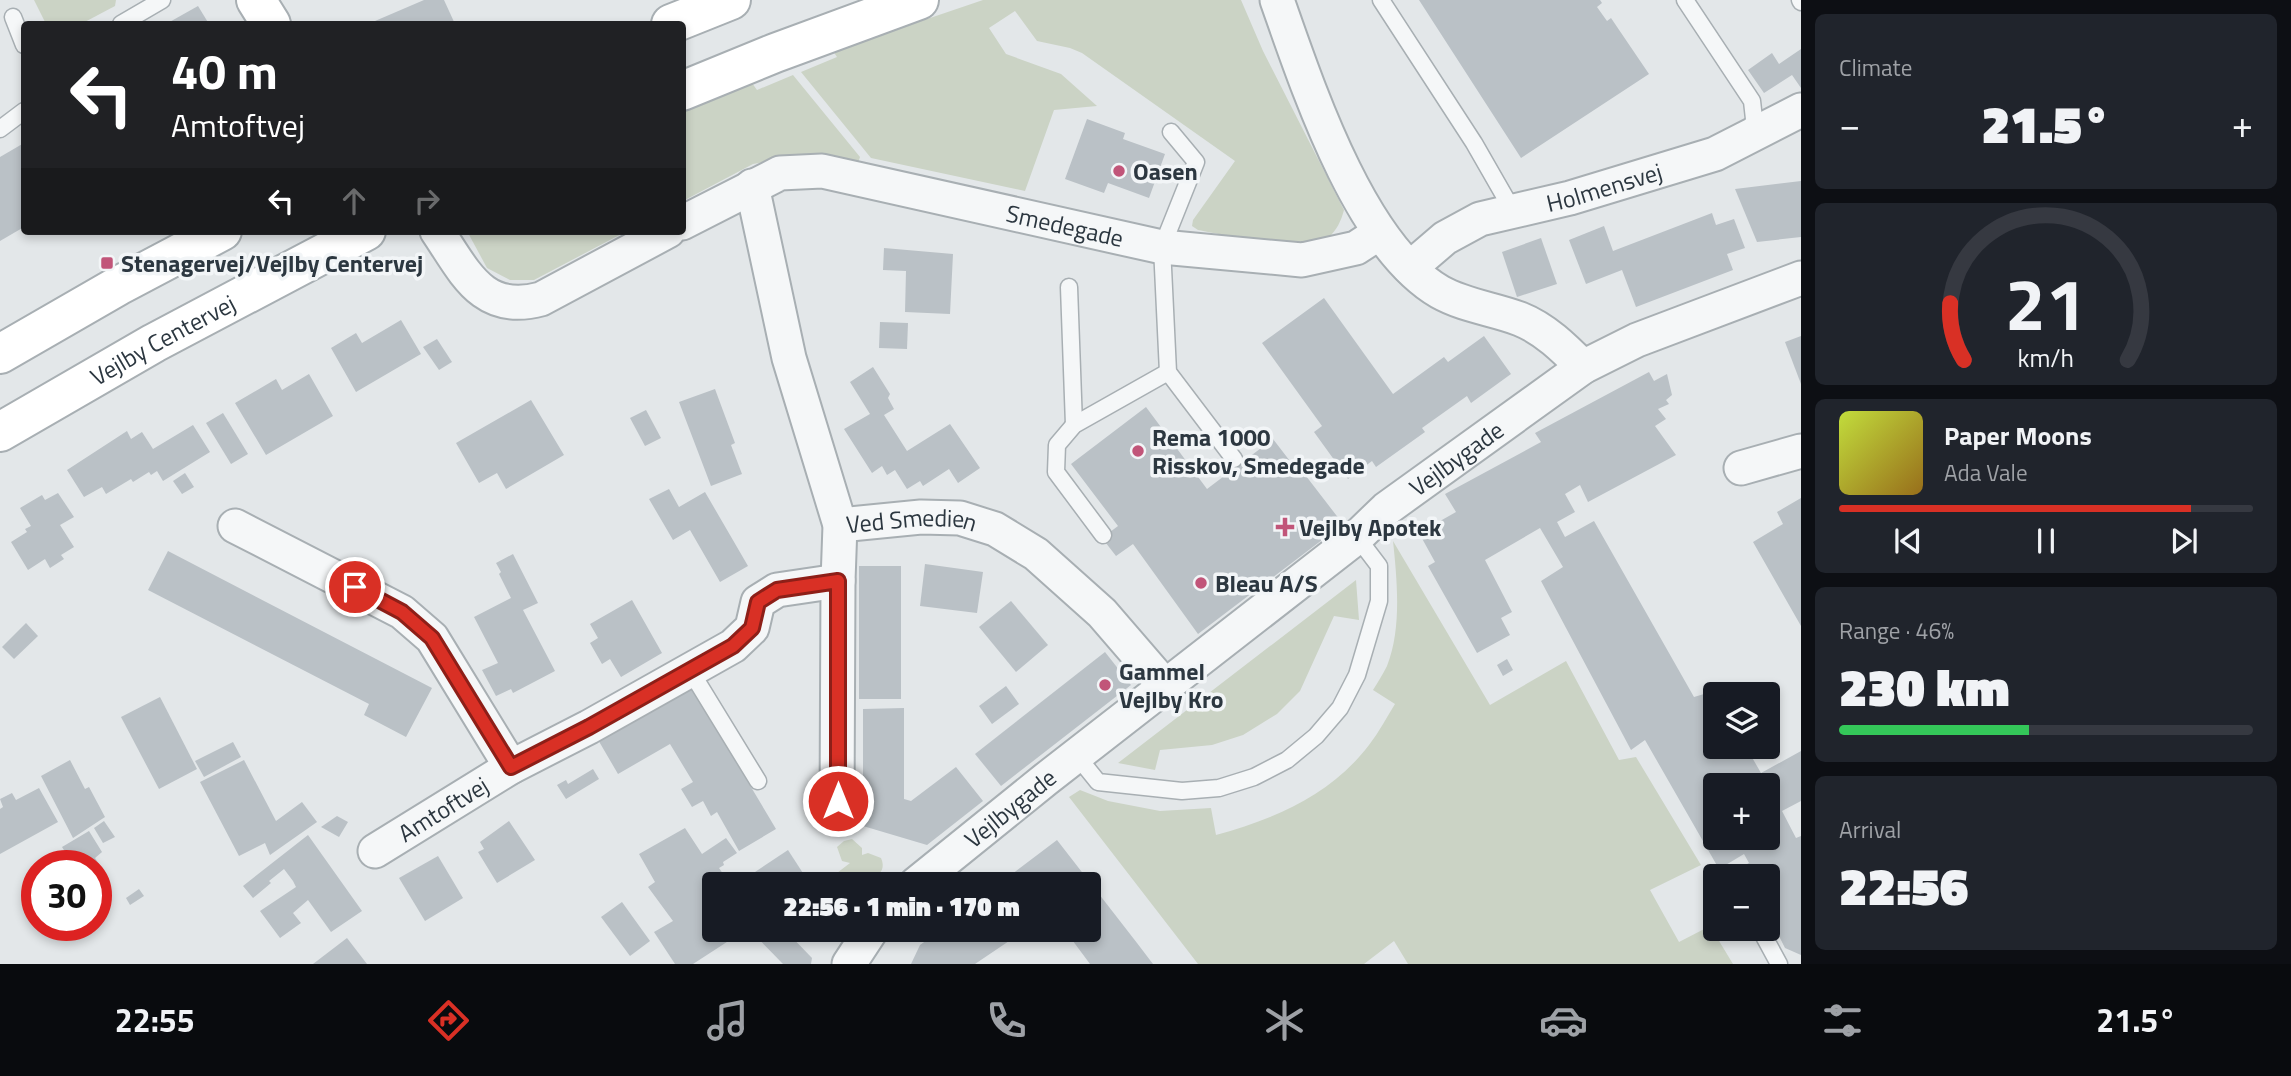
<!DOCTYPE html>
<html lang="en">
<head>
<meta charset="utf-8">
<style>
	:root { --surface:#171b24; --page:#20242c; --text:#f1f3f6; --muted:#9ea1a6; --line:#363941; --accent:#d93025 }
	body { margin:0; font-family:"Titillium Web",sans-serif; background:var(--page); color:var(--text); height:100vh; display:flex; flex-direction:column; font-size:26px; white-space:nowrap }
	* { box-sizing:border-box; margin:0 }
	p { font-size:23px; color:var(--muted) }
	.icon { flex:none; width:38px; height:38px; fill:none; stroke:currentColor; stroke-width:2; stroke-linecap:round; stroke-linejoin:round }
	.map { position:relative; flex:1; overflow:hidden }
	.sheet { display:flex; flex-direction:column; gap:14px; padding:14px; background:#0d0f14; width:490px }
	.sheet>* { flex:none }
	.hud { position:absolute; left:21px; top:21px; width:665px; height:214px; border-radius:7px; box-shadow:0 4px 10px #0003; background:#202124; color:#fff; overflow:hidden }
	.controls { position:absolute; left:1703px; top:682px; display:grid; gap:14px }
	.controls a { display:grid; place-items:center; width:77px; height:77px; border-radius:7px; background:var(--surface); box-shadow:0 4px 10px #0003; font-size:35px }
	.speed { position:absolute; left:21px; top:850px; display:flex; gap:14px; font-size:35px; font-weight:700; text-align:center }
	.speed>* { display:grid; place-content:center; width:91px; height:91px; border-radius:50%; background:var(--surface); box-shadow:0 4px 10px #0003; line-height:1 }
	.speed .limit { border:10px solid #d22; background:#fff; color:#111 }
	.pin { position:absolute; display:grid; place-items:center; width:60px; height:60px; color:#fff; margin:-30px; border:4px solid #fff; border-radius:50%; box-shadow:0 2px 7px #0007 }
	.me { position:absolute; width:77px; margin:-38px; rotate:0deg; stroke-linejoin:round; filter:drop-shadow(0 0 5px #0008) }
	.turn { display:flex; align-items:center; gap:24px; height:147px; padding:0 35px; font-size:32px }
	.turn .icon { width:91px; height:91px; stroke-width:2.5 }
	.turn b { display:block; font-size:49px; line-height:60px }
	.lanes { display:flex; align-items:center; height:66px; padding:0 35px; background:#0003; justify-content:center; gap:35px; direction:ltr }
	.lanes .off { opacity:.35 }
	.big { font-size:52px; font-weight:800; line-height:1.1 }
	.sheet .tile { flex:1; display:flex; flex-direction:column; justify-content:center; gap:10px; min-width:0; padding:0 24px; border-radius:10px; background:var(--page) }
	.sheet .dial { align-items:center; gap:0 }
	.dial svg { height:182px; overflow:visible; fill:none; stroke:var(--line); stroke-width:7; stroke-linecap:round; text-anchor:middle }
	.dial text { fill:var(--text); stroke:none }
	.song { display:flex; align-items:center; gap:21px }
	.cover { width:84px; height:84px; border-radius:10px; background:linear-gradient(135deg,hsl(70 70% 55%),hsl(40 70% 35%)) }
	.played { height:7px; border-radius:4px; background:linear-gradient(90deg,var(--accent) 85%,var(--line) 85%) }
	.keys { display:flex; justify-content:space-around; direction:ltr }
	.heat { display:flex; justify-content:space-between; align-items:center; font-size:38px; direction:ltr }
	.charge { height:10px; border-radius:5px; background:linear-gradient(90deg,#34c759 46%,var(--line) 0) }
	.trip { position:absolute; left:702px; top:872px; width:399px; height:70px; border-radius:7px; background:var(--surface); box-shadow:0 4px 10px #0003; font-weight:800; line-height:70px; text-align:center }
	.dock { display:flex; height:112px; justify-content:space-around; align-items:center; background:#090b0e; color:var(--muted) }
	.dock .icon { width:49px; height:49px }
	.dock .current { color:var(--accent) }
	.dock b { font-size:32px; color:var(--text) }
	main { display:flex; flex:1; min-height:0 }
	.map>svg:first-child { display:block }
</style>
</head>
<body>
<main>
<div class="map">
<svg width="1801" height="964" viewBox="0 0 1801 964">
	<rect width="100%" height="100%" fill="#e3e7e9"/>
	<g fill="#cbd3c5">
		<path d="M 34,0 L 116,0 L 115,6 L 81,24 L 46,24 Z"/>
		<path d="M 983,0 L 1241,0 L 1263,51 L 1344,210 C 1341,221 1337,230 1328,238 C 1306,254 1226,235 1198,230 L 1192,226 L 1193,220 L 1235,161 L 1082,53 L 1070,48 L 1037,41 L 1015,11 L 989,28 L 1006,54 L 1061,74 L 1097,106 L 1054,110 L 1025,191 L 871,158 L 801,72 L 837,57 L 833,51 Z"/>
		<path d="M 793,75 L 860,157 L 858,163 L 802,155 L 753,164 L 683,201 L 683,111 L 752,83 L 757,90 Z"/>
		<path d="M 467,231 L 627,231 L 534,280 L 510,280 L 487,268 Z"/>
		<path d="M 1393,541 L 1490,705 L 1566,661 L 1619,760 L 1636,757 L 1701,865 L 1650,890 L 1679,942 L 1710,926 L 1733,964 L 1408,964 L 1394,941 L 1364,964 L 1198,964 L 1069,797 L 1080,790 L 1108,801 L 1160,811 L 1211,808 L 1216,835 C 1275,819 1331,795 1369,745 C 1379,732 1387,717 1395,704 L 1373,690 C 1378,682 1383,674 1387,666 C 1402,629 1397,579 1393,541 Z"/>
		<path d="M 1356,580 L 1359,620 L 1334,616 L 1300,691 L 1277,714 L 1243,735 L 1212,745 L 1160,750 L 1155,770 L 1118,763 Z"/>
		<path d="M 852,839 L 862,848 L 862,855 L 868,853 L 881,858 C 885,867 882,873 874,878 L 865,876 L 861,872 L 858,884 L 839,884 L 837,873 L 850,863 L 842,861 L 837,847 L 844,841 Z"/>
	</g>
	<g fill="#bac1c6" fill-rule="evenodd">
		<path d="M 424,0 L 444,0 L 455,24 L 368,24 Z"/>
		<path d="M 1419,0 L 1600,0 L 1602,3 L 1597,7 L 1607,21 L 1611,18 L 1649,74 L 1521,158 Z"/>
		<path d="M 198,6 L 209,24 L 166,24 Z"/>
		<path d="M 1801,49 L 1801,88 L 1792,75 L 1764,93 L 1748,70 L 1772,53 L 1779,64 Z"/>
		<path d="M 1087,119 L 1125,133 L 1123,139 L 1165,154 L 1149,198 L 1108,183 L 1104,193 L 1065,179 Z"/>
		<path d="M 24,143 L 24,227 L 0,241 L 0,157 Z"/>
		<path d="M 1801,181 L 1801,237 L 1757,242 L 1735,189 Z"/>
		<path d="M 1712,213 L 1716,225 L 1734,219 L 1745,248 L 1727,254 L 1733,270 L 1636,307 L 1622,270 L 1586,284 L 1569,240 L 1604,226 L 1613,251 Z"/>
		<path d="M 1541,238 L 1557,284 L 1517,297 L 1502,252 Z"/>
		<path d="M 884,248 L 953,254 L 950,314 L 905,312 L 906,271 L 883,270 Z"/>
		<path d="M 1324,298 L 1393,394 L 1444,357 L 1448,362 L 1484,336 L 1511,374 L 1471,403 L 1467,396 L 1422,428 L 1425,432 L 1376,467 L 1372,461 L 1348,479 L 1314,432 L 1322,426 L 1262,343 Z"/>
		<path d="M 401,320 L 421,354 L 356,392 L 331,348 L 356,333 L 362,343 Z"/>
		<path d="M 880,322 L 908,323 L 907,349 L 879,348 Z"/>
		<path d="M 1801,336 L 1801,384 L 1785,342 Z"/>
		<path d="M 437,339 L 452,362 L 439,370 L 423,347 Z"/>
		<path d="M 873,367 L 890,394 L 888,398 L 894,409 L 884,415 L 907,451 L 950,424 L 980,468 L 958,483 L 949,469 L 923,486 L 920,481 L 907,489 L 895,470 L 887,475 L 882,466 L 872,473 L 844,429 L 870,414 L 850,382 Z"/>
		<path d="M 1649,372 L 1654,381 L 1667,374 L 1672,395 L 1666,400 L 1669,404 L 1658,409 L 1666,419 L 1655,426 L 1676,455 L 1588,502 L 1580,485 L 1565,494 L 1575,512 L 1557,522 L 1565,537 L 1594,521 L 1694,697 L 1714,691 L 1716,695 L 1715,747 L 1746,747 L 1761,773 L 1801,751 L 1801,801 L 1782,811 L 1796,838 L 1801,836 L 1801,955 L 1785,948 L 1768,914 L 1768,877 L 1749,877 L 1743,866 L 1749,863 L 1744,854 L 1719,869 L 1645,740 L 1631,750 L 1541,581 L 1563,567 L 1540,528 L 1485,560 L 1512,612 L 1501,618 L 1510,635 L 1477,653 L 1428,566 L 1435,562 L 1419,533 L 1456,512 L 1445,494 L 1541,442 L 1535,433 ZM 1715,786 L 1768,786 L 1768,838 L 1715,838 Z"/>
		<path d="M 309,374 L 333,416 L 266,455 L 235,403 L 276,379 L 282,390 Z"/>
		<path d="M 715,389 L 735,443 L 731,445 L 742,474 L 711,486 L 679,402 Z"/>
		<path d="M 531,400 L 564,455 L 506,489 L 497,473 L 479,483 L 456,443 Z"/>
		<path d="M 1146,407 L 1207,489 L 1273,439 L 1293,465 L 1296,463 L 1343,524 L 1198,634 L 1133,544 L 1116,556 L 1102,538 L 1118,526 L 1071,464 Z"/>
		<path d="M 646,410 L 661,438 L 645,446 L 630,418 Z"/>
		<path d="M 223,413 L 248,454 L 231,464 L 206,423 Z"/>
		<path d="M 193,425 L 210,452 L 163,481 L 157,471 L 151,475 L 149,472 L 133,482 L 131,479 L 106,494 L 102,487 L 84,497 L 67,470 L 127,431 L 131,439 L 142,432 L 153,449 Z"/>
		<path d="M 185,473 L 194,487 L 182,494 L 173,481 Z"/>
		<path d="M 669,489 L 679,507 L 705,492 L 748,566 L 720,582 L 690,530 L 673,540 L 649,499 Z"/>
		<path d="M 58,493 L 74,517 L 60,525 L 74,547 L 61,555 L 64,559 L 50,568 L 45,559 L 28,570 L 11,542 L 27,532 L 25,529 L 31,526 L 20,508 L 42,495 L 45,500 Z"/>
		<path d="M 1801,498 L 1801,626 L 1753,542 L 1783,524 L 1777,512 Z"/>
		<path d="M 168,551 L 432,688 L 406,737 L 364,715 L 369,704 L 148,590 Z"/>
		<path d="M 513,554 L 538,603 L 523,610 L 555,671 L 513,693 L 511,689 L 496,696 L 482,670 L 498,663 L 474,617 L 511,598 L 499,574 L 501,572 L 496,563 Z"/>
		<path d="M 925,564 L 983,572 L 977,613 L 920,606 Z"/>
		<rect x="859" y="566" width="42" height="133"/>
		<path d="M 632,600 L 662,653 L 621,677 L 610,659 L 602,664 L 590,643 L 598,638 L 590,624 Z"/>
		<path d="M 1011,601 L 1048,645 L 1016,672 L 979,627 Z"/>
		<path d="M 26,623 L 38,636 L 14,659 L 2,647 Z"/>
		<path d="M 1105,652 L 1131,685 L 1001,786 L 975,754 Z"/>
		<path d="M 1507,659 L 1513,670 L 1503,676 L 1497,665 Z"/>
		<path d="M 689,683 L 776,829 L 739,851 L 717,812 L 711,816 L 703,801 L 692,807 L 681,789 L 693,782 L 670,744 L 618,774 L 597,738 Z"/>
		<path d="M 1006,686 L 1019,704 L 992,724 L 979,706 Z"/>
		<path d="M 160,697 L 197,769 L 159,789 L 121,717 Z"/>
		<path d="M 904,708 L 904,799 L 911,801 L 956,767 L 983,801 L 927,845 L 863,826 L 863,709 Z"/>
		<path d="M 233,742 L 241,757 L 204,777 L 195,761 Z"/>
		<path d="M 70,760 L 85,789 L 89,787 L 105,817 L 73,838 L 41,776 Z"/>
		<path d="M 244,760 L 276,821 L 302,802 L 317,822 L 270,855 L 265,843 L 239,856 L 200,782 Z"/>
		<path d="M 593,769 L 599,779 L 566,799 L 557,785 L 566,780 L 568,784 Z"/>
		<path d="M 39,788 L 58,822 L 0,854 L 0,809 L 3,807 L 0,799 L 12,793 L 16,800 Z"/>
		<path d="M 337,816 L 348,822 L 339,837 L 321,827 Z"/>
		<path d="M 104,821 L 115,837 L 103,843 L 94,828 Z"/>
		<path d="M 509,821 L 535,860 L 497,883 L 478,852 L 484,849 L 480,842 Z"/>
		<path d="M 685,828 L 702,854 L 726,838 L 737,853 L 723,862 L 724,865 L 719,868 L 730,884 L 714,884 L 714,929 L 723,929 L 730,940 L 693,964 L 675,964 L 654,932 L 673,921 L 648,887 L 655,882 L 639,854 Z"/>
		<path d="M 89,831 L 102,852 L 95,858 L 107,876 L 99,881 L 101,884 L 96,887 L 96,866 L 74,866 L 62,847 Z"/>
		<path d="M 308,835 L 362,911 L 331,932 L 308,900 L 293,913 L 301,923 L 280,938 L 260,911 L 296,887 L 293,881 L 284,869 L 269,881 L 271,883 L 253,898 L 243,886 Z"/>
		<path d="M 1057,840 L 1137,943 L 1153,964 L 1090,964 L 1064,929 L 1088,929 L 1088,884 L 999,884 Z"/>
		<path d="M 788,850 L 810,884 L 737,884 Z"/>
		<path d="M 438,856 L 463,898 L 425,921 L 399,878 Z"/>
		<path d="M 37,876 L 37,911 L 26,893 L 36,887 L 31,879 Z"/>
		<path d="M 139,889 L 144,896 L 130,905 L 126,898 Z"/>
		<path d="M 622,902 L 650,941 L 630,956 L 601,917 Z"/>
		<path d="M 46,926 L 89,926 L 65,941 L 57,929 L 50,933 Z"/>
		<path d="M 749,929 L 784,929 L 812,958 L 811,964 L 783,964 Z"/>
		<path d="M 942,929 L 1021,929 L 1014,934 L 1015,937 L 975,964 L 911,964 L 920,945 Z"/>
		<path d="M 347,938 L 367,964 L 313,964 Z"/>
	</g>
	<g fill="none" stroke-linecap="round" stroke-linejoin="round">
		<defs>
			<g id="lane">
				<path d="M 1381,0 L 1474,143 L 1513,211"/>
				<path d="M 1685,0 L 1752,101 L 1754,119 L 1751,135"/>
				<path d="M 1800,0 L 1801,2"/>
				<path d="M 13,17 L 24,45"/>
				<path d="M 121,24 L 162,0"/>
				<path d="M 0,129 L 24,111"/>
				<path d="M 1171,132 L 1196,162 L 1162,247 L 1168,372 L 1234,459"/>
				<path d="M 1069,287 L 1074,425"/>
				<path d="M 1103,535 L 1056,472 L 1057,445 L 1074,425 L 1168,372"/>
				<path d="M 690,670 L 758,781"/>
				<path d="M 1077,756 L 1098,782 L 1182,791 L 1219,788 L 1254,777 L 1287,760 L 1316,736 L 1340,708 L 1357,675 L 1379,601 L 1379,566 L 1357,537"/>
				<path d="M 1760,929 L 1779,964"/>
			</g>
			<g id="street">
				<path d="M 1277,0 C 1307,85 1359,245 1440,292 C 1465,306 1494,309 1520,319 C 1545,329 1564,348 1583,367"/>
				<path d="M 752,186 L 789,358 L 840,525 L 838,581 L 837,814"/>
				<path id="s1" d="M 682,223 L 780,173 L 822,171 L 1162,247 L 1302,260 L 1356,248 L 1379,233"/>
				<path d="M 437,231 C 465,272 482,315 541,299 L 668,231"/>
				<path id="s2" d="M 1410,268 L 1445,238 L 1480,219 L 1570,198 L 1715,154 L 1801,110"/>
				<path d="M 1741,468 L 1801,451"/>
				<path id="s3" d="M 840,525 L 921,517 L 960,518 L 995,529 L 1036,554 L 1102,613 L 1165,686"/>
				<path d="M 235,526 L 402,612 L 432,638 L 511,767"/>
				<path id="s4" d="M 375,851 L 511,767 L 589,727 L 733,646 L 752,628 L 758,602 L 777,590 L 838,581"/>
				<path id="s5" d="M 916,884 L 1046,779 L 1357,537 L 1386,509 L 1583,367 L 1637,340 L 1801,278"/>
				<path d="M 849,964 L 872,929"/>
			</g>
			<g id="secondary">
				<path d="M 256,0 L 271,24"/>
				<path d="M 671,24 L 731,0"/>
				<path d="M 682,91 L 775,53 L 919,0"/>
				<path d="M 0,354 L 118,286 L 222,231"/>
				<path id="s6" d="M 0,432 L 154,343 L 366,231"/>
			</g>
		</defs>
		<use href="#lane" stroke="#a8afb3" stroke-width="19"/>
		<use href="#street" stroke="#a8afb3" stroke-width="37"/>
		<use href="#secondary" stroke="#a8afb3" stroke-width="42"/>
		<use href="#lane" stroke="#f5f7f8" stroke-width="16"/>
		<use href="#street" stroke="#f5f7f8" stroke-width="33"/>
		<use href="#secondary" stroke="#fff" stroke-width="38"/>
	</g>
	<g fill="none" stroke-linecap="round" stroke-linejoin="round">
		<defs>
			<path id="route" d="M 355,587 L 402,612 L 432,638 L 511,767 L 589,727 L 733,646 L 752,628 L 758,602 L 777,590 L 838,581 L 838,801"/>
		</defs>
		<use href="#route" stroke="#8d1f18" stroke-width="18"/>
		<use href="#route" stroke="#d93025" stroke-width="12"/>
	</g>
	<g fill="#c15579" stroke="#f2f5f7" stroke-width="2.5">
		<circle cx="1119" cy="171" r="7"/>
		<rect x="100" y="256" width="14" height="14" rx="3.5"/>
		<circle cx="1138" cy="451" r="7"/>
		<path d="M1281.5 516.5h7v7h7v7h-7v7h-7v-7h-7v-7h7z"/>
		<circle cx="1201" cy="583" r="7"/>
		<circle cx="1105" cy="685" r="7"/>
	</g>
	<g text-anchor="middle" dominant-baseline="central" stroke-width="7" stroke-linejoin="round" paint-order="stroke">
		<g font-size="24" font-weight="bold" fill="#2c3740" stroke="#f2f5f7" text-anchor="start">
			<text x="1133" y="171">Oasen</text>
			<text x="121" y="263">Stenagervej/Vejlby Centervej</text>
			<text x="1152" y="437">Rema 1000<tspan x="1152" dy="28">Risskov, Smedegade</tspan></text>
			<text x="1299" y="527">Vejlby Apotek</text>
			<text x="1215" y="583">Bleau A/S</text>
			<text x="1119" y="671">Gammel<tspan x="1119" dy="28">Vejlby Kro</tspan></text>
		</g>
		<g font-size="24" fill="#2c3740" stroke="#f2f5f7">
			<text stroke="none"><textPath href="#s2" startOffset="214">Holmensvej</textPath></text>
			<text stroke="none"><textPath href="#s1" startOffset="401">Smedegade</textPath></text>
			<text stroke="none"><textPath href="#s6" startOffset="187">Vejlby Centervej</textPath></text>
			<text stroke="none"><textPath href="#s5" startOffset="688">Vejlbygade</textPath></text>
			<text stroke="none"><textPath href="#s3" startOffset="72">Ved Smedien</textPath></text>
			<text stroke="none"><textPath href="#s4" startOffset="80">Amtoftvej</textPath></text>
			<text stroke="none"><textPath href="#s5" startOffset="121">Vejlbygade</textPath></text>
		</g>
	</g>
</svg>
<div class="controls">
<a><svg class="icon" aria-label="layers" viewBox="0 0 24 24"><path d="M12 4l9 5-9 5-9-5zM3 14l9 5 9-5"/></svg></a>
<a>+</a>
<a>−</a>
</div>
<div class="speed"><div class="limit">30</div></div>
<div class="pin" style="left:355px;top:587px;background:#d93025"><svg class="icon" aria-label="arrive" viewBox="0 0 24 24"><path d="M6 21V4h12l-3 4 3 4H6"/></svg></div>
<svg class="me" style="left:838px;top:801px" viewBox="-20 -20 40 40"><circle r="17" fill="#d93025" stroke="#fff" stroke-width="3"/><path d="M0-11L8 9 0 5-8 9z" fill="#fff"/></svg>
<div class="trip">22:56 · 1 min · 170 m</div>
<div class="hud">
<div class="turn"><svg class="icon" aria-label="left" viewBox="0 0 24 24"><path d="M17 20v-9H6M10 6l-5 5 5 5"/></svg><div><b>40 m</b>Amtoftvej</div></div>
<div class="lanes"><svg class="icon" aria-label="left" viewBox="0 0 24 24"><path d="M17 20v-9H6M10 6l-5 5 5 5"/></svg><svg class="icon off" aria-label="ahead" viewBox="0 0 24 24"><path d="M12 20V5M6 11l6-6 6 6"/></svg><svg class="icon off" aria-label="right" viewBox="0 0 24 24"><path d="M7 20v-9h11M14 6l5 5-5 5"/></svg></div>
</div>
</div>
<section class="sheet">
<div class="tile"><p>Climate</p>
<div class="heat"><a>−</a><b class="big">21.5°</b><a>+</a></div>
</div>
<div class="tile dial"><svg viewBox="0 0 100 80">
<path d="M14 69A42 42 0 1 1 86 69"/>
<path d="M14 69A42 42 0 0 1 8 44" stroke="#d93025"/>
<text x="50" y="56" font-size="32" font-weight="700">21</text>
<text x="50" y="72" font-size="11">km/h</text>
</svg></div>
<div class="tile">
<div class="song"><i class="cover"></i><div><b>Paper Moons</b><p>Ada Vale</p></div></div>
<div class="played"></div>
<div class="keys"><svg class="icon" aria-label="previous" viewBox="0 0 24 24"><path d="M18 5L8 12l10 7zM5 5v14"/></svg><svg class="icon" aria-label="pause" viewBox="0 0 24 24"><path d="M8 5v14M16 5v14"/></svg><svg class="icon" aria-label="next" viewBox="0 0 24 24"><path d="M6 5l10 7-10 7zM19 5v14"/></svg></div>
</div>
<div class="tile"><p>Range · 46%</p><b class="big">230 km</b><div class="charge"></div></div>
<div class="tile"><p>Arrival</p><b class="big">22:56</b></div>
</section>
</main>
<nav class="dock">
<b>22:55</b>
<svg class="icon current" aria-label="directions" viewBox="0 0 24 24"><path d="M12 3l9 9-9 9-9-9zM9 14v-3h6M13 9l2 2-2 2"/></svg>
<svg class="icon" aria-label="music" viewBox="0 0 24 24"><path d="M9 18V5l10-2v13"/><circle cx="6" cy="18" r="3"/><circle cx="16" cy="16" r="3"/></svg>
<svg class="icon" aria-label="phone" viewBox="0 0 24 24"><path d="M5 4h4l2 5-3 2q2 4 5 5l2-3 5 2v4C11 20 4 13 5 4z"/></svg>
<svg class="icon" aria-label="climate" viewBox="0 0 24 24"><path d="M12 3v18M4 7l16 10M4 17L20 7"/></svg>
<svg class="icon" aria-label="car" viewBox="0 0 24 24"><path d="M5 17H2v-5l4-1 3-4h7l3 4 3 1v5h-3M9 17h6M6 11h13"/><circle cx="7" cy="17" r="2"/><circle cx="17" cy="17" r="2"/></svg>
<svg class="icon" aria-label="filters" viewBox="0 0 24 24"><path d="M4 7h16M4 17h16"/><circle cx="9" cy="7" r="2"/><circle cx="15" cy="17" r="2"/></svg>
<b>21.5°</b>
</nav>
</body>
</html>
